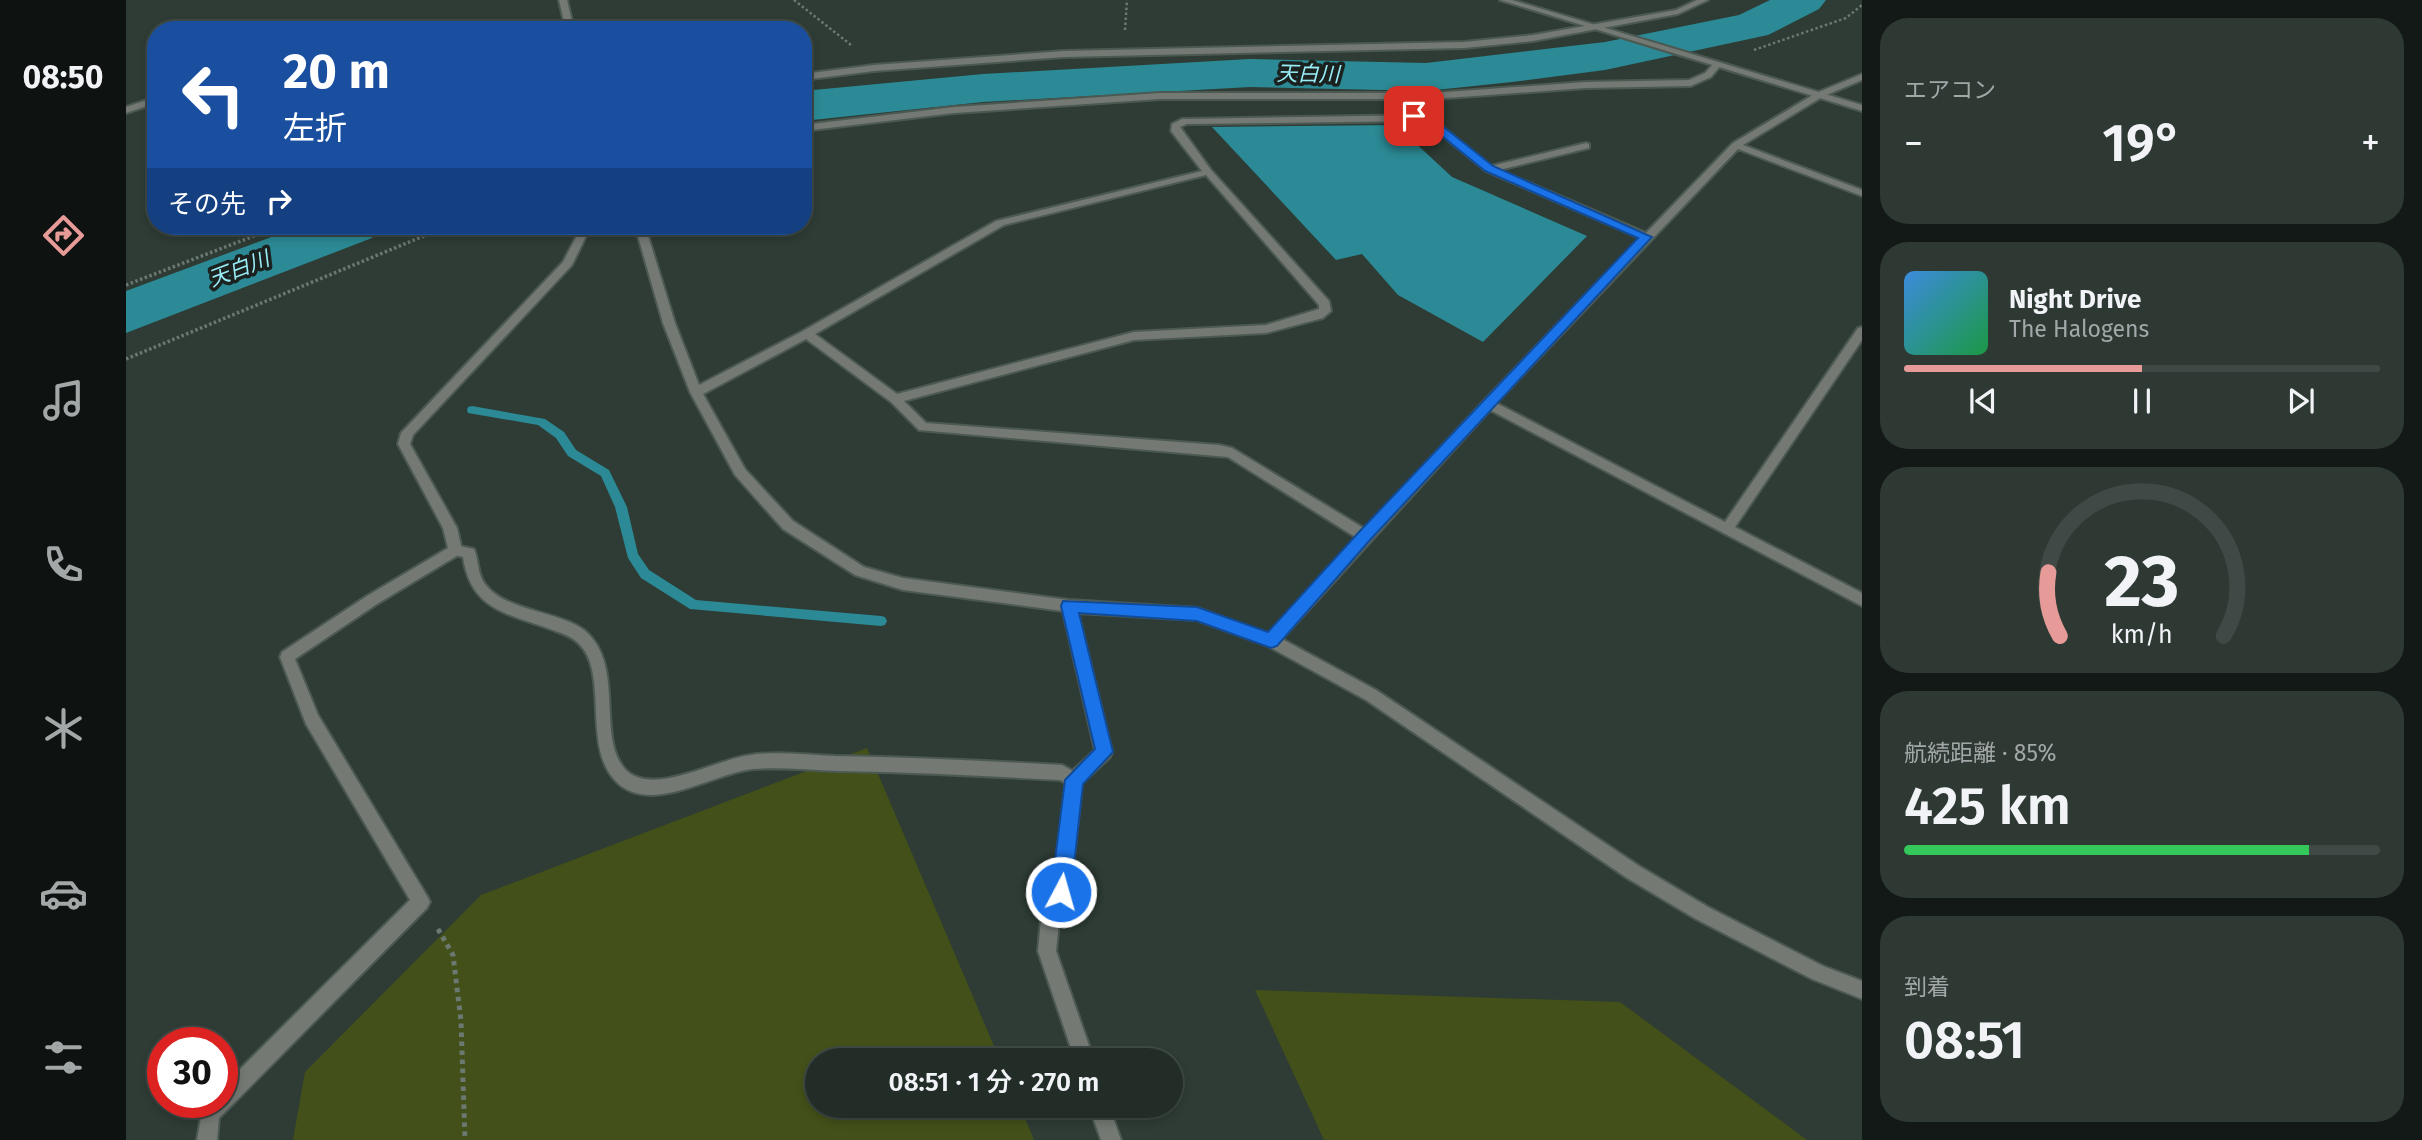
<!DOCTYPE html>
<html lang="ja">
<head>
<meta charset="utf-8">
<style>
	:root { --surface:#222d28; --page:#2e3934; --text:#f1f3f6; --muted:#a2a8a8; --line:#3f4945; --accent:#e69b98 }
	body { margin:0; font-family:"Fira Sans","Noto Sans JP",sans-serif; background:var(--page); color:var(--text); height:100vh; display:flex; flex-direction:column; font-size:26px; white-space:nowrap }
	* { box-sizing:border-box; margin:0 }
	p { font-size:23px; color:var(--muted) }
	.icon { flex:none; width:38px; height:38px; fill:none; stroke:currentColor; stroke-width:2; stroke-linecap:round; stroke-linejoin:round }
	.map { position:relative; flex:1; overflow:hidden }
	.details { display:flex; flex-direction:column; gap:18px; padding:18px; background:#131916; width:560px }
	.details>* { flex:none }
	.hud { position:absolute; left:21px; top:21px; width:665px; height:214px; border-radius:28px; box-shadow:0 4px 10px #0003,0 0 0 2px var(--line); background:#1a4fa0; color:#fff; overflow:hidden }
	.speed { position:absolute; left:21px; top:1027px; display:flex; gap:14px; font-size:35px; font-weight:700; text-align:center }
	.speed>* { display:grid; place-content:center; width:91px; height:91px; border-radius:50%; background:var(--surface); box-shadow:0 4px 10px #0003,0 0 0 2px var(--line); line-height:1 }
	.speed .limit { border:10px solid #d22; background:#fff; color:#111 }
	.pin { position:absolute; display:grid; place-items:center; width:60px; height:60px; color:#fff; margin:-30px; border-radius:14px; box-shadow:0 4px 10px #0006 }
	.me { position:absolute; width:77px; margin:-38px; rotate:6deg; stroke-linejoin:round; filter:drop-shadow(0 0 5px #0008) }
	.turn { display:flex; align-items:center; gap:24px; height:147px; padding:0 21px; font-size:32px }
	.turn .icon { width:91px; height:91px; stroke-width:2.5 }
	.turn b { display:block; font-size:49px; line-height:60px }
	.then { display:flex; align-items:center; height:66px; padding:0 21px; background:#0003; gap:14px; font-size:26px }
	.big { font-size:52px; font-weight:600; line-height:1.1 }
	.details .card { flex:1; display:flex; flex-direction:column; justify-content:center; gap:10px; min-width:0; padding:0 24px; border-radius:28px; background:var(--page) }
	.details .dial { align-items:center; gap:0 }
	.dial svg { height:182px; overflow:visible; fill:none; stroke:var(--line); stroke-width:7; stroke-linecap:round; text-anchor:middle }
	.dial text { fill:var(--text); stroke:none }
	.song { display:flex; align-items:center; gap:21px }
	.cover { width:84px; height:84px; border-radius:10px; background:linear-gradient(135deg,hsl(210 70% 55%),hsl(140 70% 35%)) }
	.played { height:7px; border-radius:4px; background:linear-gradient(90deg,var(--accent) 50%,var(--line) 50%) }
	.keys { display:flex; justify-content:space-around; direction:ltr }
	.heat { display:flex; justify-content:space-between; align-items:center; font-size:38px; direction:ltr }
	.charge { height:10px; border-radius:5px; background:linear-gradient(90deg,#34c759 85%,var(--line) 0) }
	.trip { position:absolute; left:679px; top:1048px; width:378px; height:70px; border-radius:35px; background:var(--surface); box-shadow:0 4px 10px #0003,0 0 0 2px var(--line); font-weight:600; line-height:70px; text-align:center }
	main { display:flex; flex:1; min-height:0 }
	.tabs { display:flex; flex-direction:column; width:126px; justify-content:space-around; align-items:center; background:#0e1210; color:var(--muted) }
	.tabs .icon { width:49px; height:49px }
	.tabs .selected { color:var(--accent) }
	.tabs b { font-size:32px; color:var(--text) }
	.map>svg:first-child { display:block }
</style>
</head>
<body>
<main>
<nav class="tabs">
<b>08:50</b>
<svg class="icon selected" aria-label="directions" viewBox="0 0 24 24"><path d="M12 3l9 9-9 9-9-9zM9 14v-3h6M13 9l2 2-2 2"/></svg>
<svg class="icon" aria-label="music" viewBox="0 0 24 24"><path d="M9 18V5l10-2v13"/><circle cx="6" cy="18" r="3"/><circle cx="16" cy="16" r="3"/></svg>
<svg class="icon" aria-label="phone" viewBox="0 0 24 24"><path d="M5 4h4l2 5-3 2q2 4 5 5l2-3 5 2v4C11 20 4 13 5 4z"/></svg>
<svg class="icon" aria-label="climate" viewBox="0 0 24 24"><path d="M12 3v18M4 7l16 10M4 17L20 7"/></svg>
<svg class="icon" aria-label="car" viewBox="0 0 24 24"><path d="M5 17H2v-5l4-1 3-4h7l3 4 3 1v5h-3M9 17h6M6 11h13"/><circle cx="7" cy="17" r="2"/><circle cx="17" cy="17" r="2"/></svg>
<svg class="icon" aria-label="filters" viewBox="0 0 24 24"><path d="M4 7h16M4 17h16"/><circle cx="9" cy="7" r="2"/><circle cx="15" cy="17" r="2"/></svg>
</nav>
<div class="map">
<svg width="1736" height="1140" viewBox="0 0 1736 1140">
	<rect width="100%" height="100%" fill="#2e3c35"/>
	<g fill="#435019">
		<path d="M 741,748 L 874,1060 L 691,1060 L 691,1106 L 894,1106 L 908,1140 L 167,1140 L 179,1072 L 355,895 Z"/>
		<path d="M 1129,990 L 1494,1002 L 1681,1140 L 1198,1140 Z"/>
	</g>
	<path fill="#2b8a95" d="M 1270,125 L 1326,177 L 1461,236 L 1357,342 L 1272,295 L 1236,254 L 1210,260 L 1086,127 Z"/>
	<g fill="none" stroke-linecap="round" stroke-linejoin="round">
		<path fill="#2b8a95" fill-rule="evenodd" d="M 346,406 L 419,419 L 438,432 L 450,450 L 483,470 L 501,507 L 512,554 L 523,570 L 570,600 L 755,616 L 759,617 L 761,621 L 759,625 L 755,626 L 564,609 L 515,578 L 502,558 L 489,507 L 475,476 L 442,456 L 430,438 L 412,425 L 342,413 L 341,410 L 342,407 Z"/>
		<g fill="#2b8a95" fill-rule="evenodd">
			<path d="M 1644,0 L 1700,0 L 1693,9 L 1642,35 L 1479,70 L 1386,82 L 1300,91 L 1124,87 L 857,102 L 677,121 L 677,91 L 857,74 L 1124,59 L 1300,63 L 1479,42 L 1613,15 Z"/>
			<path d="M 175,226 L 254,226 L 246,238 L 0,333 L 0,291 Z"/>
		</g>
		<defs>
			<path id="service" d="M 329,545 L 348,549 C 353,560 351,574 359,584 C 382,615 445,610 466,638 C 496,674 472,739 499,769 C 525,798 591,759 624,755 C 651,751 682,755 709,756 C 785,757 860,761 936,765 L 954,775 L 956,780 L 954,785 L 948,788 L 934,780 C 860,776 786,772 711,771 C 684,770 654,767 627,769 C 586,773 520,819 487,778 C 457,742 483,671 452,643 C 444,635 434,633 424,629 C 380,613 345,610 337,557 L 324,554 L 322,550 L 324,546 Z"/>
			<g id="minor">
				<path d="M 433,0 L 441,0 L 448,30 L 440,30 Z"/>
				<path d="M 1571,0 L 1582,0 L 1552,14 L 1407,41 L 1338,48 L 938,57 L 748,71 L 677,80 L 677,74 L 748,65 L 938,51 L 1338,42 L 1407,35 L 1550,10 Z"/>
				<path d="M 1588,63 L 1595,65 L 1585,77 L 1565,86 L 1460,88 L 1307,99 L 1034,99 L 828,113 L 677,131 L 677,125 L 828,107 L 1034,93 L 1307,93 L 1460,82 L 1563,80 L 1579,73 Z"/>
				<path d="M 1736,74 L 1736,80 L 1696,97 L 1617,145 L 1736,190 L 1736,196 L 1612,149 L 1370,403 L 1599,522 L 1732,328 L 1736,327 L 1736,340 L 1609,527 L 1736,593 L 1736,606 L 1364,410 L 1156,639 L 1250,690 L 1513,866 L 1582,907 L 1697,966 L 1736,981 L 1736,999 L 1686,979 L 1570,919 L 1501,878 L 1240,700 L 1140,645 L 1071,620 L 952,613 L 986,752 L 984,757 L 956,783 L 944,892 L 934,912 L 930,951 L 968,1060 L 949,1060 L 912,951 L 916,910 L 927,890 L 940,780 L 942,775 L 969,750 L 937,611 L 777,590 L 729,575 L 657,529 L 609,475 L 564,392 L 537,323 L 509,226 L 519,226 L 549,323 L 573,385 L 677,331 L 870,221 L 1076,171 L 1045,131 L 1046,124 L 1056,119 L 1296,115 L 1308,120 L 1365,166 L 1460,143 L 1463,144 L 1463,148 L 1373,170 L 1520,233 L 1607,143 L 1690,93 ZM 1295,121 L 1302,124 L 1360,171 L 1514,238 L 1358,401 L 1239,529 L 1106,448 L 1093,445 L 800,423 L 778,401 L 1008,340 L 1140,333 L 1197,318 L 1205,311 L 1203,301 L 1085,170 L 1054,127 L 1061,124 ZM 1080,175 L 1193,305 L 1193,309 L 1140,325 L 1008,332 L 771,394 L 689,334 L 878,225 ZM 680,339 L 765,402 L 793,430 L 1102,457 L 1231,538 L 1142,634 L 1071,608 L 943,600 L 777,578 L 738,567 L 667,521 L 619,469 L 577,394 Z"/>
				<path d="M 30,97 L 30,103 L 0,113 L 0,107 Z"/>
				<path d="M 456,226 L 467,226 L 462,232 L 446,265 L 287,435 L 284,444 L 331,528 L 336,550 L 334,554 L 251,604 L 169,659 L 192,715 L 301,896 L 304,902 L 301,908 L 93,1118 L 91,1140 L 71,1140 L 77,1106 L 81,1102 L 96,1102 L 96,1087 L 284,900 L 180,724 L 154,657 L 156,652 L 241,596 L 322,548 L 317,528 L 272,444 L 275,433 L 437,262 Z"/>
				<path d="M 963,1106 L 983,1106 L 995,1140 L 975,1140 Z"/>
			</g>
			<path id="tertiary" d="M 1374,0 L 1386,0 L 1736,105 L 1736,111 Z"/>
		</defs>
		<use href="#service" stroke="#4c5953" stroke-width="4"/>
		<use href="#minor" stroke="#4c5953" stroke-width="4"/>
		<use href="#tertiary" stroke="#4c5953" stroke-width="4"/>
		<g stroke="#6c7872" stroke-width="2.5" stroke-dasharray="2.5 2.5" stroke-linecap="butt">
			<path d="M 668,0 L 725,45"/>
			<path d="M 34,24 L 36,30"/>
			<path d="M 999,30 L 1001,0"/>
			<path d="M 1628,50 L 1720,18 L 1736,5"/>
		</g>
		<g stroke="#6c7872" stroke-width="3.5" stroke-dasharray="2.5 2.5" stroke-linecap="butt">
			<path d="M 0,285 L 154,226"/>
			<path d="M 0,359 L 322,226"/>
		</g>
		<path stroke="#6c7872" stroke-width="5" stroke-dasharray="4.5 4.5" stroke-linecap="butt" d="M 312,929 L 327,955 L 335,1021 L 339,1140"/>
		<use href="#service" fill="#747974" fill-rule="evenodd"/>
		<use href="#minor" fill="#747974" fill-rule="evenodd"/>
		<use href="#tertiary" fill="#747974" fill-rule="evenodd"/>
	</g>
	<path fill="#1a73e8" stroke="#114b97" stroke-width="2" d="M 1288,113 L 1309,120 L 1367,166 L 1526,237 L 1244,540 L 1151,646 L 1145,648 L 1071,621 L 953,613 L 987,752 L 957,784 L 945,892 L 942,899 L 935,902 L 928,899 L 925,892 L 939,780 L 969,749 L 935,606 L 937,601 L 1071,607 L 1142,632 L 1233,532 L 1512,238 L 1359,171 L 1301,124 L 1284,119 L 1284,114 Z"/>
	<g text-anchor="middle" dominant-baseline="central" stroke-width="7" stroke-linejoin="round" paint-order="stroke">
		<g font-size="21" font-style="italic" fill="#98edf7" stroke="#1b211e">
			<text transform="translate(1182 74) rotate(1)">天白川</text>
			<text transform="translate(113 269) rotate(-21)">天白川</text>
		</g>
	</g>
</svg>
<div class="speed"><div class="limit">30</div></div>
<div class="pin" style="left:1288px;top:116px;background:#d93025"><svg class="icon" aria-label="arrive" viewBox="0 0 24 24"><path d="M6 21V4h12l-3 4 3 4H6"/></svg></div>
<svg class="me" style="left:935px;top:892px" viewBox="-20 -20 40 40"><circle r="17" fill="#1a73e8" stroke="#fff" stroke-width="3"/><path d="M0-11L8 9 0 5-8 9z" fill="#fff"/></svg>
<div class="trip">08:51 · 1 分 · 270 m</div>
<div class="hud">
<div class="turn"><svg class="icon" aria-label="left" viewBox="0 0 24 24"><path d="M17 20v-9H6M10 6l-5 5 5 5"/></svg><div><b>20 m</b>左折</div></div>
<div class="then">その先<svg class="icon" aria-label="right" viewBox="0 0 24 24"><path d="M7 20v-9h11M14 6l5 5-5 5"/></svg></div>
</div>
</div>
<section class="details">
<div class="card"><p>エアコン</p>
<div class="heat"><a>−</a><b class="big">19°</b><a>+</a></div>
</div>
<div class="card">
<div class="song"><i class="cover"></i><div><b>Night Drive</b><p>The Halogens</p></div></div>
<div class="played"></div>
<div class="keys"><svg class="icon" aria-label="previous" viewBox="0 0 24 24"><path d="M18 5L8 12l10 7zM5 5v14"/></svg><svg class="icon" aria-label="pause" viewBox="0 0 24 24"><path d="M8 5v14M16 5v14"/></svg><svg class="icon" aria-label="next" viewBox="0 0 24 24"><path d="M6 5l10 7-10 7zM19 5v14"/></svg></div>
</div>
<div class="card dial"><svg viewBox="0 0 100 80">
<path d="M14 69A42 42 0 1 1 86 69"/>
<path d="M14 69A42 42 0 0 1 9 41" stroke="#e69b98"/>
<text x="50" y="56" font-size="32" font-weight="700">23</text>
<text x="50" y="72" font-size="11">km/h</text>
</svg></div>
<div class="card"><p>航続距離 · 85%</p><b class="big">425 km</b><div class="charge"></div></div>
<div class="card"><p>到着</p><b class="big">08:51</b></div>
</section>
</main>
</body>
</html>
